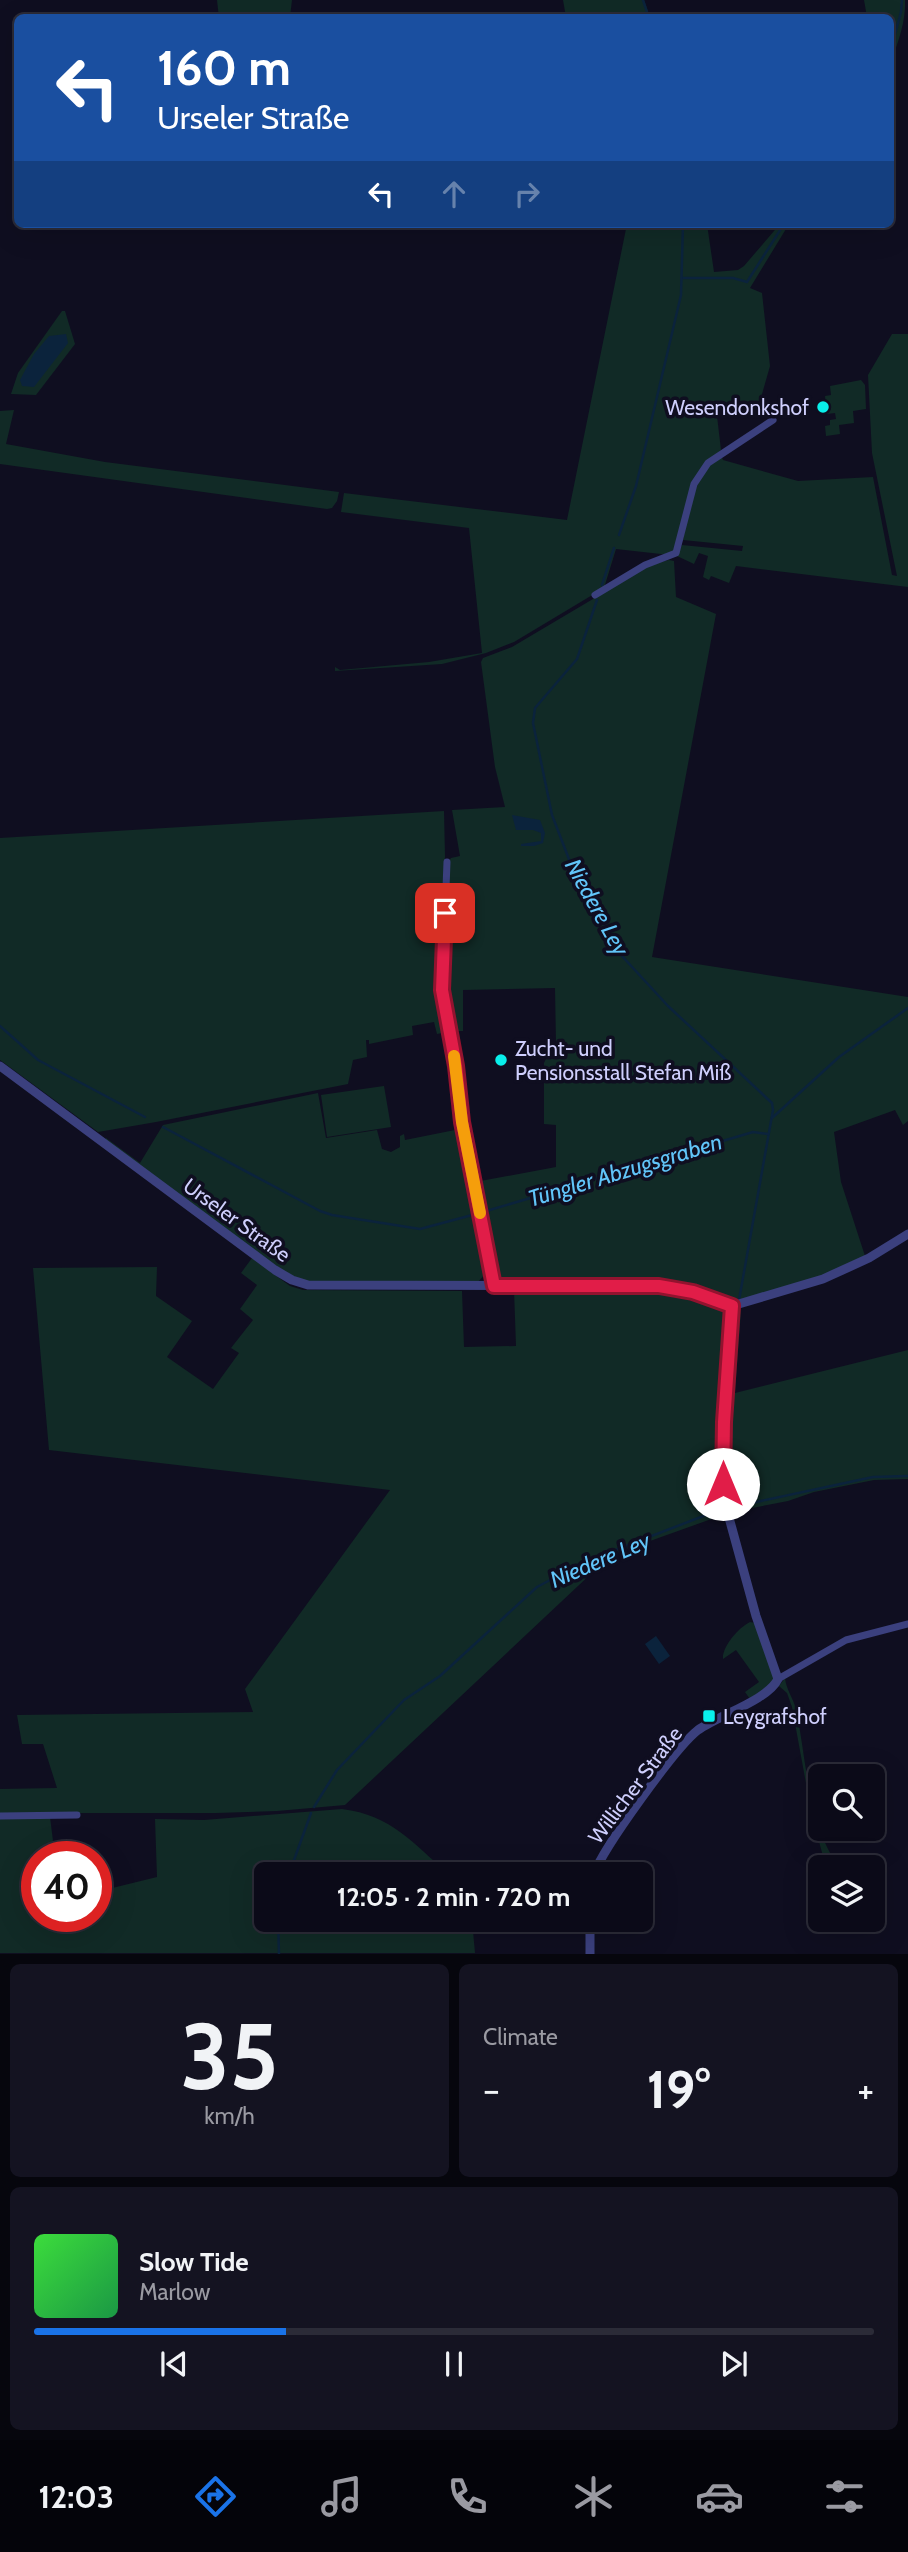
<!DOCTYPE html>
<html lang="en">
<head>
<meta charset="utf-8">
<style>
	:root { --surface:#0b0a18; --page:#141321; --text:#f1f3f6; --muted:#9a9aa2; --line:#2b2b37; --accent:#1a73e8 }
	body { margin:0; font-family:Cabin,sans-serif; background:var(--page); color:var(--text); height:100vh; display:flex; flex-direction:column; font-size:26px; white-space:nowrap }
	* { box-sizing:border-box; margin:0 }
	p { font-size:23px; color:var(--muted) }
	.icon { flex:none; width:38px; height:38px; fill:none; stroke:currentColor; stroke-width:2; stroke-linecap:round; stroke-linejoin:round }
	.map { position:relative; height:1954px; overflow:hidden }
	.drawer { display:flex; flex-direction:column; gap:10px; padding:10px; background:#06060d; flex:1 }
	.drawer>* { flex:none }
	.guide { position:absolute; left:14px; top:14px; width:880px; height:214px; border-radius:10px; box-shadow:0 7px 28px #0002,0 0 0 2px var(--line); background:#1a4fa0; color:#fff; overflow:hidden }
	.fabs { position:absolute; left:808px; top:1764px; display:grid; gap:14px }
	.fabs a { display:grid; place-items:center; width:77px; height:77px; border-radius:10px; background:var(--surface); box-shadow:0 7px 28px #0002,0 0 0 2px var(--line); font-size:35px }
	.speed { position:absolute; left:21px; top:1841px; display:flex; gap:14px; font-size:35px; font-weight:700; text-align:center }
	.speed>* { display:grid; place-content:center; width:91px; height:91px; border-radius:50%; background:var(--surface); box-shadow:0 7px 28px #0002,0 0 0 2px var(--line); line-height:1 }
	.speed .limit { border:10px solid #d22; background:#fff; color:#111 }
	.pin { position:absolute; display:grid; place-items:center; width:60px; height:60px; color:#fff; margin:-30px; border-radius:14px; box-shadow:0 4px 10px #0006 }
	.me { position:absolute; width:77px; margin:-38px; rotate:0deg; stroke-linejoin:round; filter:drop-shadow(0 0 5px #0008) }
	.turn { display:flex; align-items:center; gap:24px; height:147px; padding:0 28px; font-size:32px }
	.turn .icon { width:91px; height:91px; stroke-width:2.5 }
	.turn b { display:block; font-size:49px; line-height:60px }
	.lanes { display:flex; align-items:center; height:66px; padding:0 28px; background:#0003; justify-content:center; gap:35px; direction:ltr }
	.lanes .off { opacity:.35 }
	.big { font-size:52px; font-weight:800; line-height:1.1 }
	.drawer .widget { flex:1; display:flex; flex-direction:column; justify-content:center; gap:10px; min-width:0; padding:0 24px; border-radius:10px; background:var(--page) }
	.drawer .dial { align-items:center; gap:0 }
	.dial b { font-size:91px; line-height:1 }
	.song { display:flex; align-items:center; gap:21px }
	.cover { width:84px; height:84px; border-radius:10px; background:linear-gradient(135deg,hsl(120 70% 55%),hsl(140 70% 35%)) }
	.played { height:7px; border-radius:4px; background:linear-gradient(90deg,var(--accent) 30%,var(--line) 30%) }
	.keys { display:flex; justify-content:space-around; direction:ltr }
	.heat { display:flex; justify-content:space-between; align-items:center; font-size:38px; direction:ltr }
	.drawer .tiles { flex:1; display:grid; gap:10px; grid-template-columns:1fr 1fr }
	.widget:last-child { grid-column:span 2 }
	.trip { position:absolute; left:254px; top:1862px; width:399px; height:70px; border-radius:10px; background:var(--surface); box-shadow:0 7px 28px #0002,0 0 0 2px var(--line); font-weight:800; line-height:70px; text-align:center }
	.menu { display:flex; height:112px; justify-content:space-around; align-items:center; background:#04040a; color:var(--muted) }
	.menu .icon { width:49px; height:49px }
	.menu .on { color:var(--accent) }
	.menu b { font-size:32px; color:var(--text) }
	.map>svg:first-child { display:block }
</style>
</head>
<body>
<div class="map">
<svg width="908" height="1954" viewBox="0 0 908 1954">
	<rect width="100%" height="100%" fill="#0f0e20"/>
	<g fill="#112a26">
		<path d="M 217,0 L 292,0 L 290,17 L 219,18 Z"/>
		<path d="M 563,0 L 644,0 L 650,17 L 566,17 Z"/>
		<path d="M 864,0 L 905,0 C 906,22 898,42 891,62 L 891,18 L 867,17 Z"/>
		<path d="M 627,224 L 707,224 L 714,272 L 738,270 L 744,266 L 780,224 L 789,224 L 750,288 L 762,293 L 770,366 L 760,401 L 725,405 L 725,409 L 717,416 L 721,450 C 688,478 687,507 676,547 L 670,555 L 616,549 L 604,588 L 514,642 L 486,653 L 442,664 L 335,671 L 335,667 L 340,670 L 429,662 L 482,653 L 469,528 L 341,512 L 344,493 L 567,520 Z"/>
		<path d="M 62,311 L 65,311 L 75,344 L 36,395 L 11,394 L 18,373 Z"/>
		<path d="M 892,334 L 908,334 L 908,587 L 736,566 L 729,583 L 711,576 L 709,580 L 703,577 L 708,556 L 699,553 L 694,564 L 677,556 L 682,545 L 742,551 L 743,546 L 683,540 C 689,509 694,474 721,455 L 723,460 L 798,481 L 873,477 L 892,575 L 897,576 L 872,453 L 868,375 Z"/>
		<path d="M 861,380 L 865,385 L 866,409 L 853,411 L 854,423 L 839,425 L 840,434 L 826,436 L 825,426 L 830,425 L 830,420 L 836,419 L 835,413 L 827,414 L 825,396 L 831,395 L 830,386 Z"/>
		<path d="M 14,410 L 6,444 L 105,462 L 339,492 L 337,501 L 332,508 L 327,509 L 0,464 L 0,411 Z"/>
		<path d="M 669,560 L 674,561 L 676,597 L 716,614 L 652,957 L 908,997 L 908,1121 L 903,1125 L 895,1110 L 834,1132 L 841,1182 L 865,1256 L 821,1276 L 742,1301 L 732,1300 L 681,1282 L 500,1283 L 496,1281 L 475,1182 L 556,1167 L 556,1125 L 544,1124 L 544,1063 L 553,1044 L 556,1044 L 555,988 L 463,990 L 463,1031 L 451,1031 L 443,991 L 449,861 L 451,858 L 460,856 L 452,810 L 505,807 L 495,767 L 481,662 L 483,658 L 512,647 L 652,564 Z"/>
		<path d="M 444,811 L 445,856 L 438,988 L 447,1032 L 437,1034 L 434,1022 L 412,1026 L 413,1035 L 369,1044 L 369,1040 L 366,1040 L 367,1057 L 353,1060 L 348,1084 L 156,1122 L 98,1132 L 0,1060 L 0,838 Z"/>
		<path d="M 384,1086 L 391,1127 L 327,1137 L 321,1095 Z"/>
		<path d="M 318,1093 L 326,1138 L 377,1130 L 382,1149 L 391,1152 L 400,1147 L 400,1136 L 404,1134 L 405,1140 L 455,1130 L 463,1141 L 489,1270 L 476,1284 L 307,1282 L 293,1278 L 104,1141 L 106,1138 L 140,1163 L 163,1125 Z"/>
		<path d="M 252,1258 L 290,1286 L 303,1290 L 462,1291 L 464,1347 L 516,1346 L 514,1290 L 679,1291 L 720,1305 L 727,1314 L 721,1422 L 726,1489 L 726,1459 L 734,1310 L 740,1308 L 741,1311 L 735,1393 L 908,1350 L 908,1479 L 874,1480 L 814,1492 L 788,1501 L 731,1512 L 611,1555 L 345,1805 L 277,1811 L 216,1813 L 0,1813 L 0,1789 L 57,1788 L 43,1744 L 22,1744 L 17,1715 L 253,1712 L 245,1689 L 390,1490 L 49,1450 L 33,1268 L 157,1267 L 156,1296 L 192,1321 L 167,1357 L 213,1389 L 239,1353 L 231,1348 L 253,1320 L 240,1309 L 257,1285 L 241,1273 Z"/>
		<path d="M 750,1622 L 755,1623 L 776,1676 L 773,1685 L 750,1699 L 745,1692 L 759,1682 L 736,1650 L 723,1659 C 722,1647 738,1628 750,1622 Z"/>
		<path d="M 785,1678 C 786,1689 793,1698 796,1709 C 807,1761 807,1823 839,1867 L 826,1867 L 812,1816 L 792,1707 L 787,1693 L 779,1686 Z"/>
		<path d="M 342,1809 C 392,1815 413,1844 449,1874 L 266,1874 L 266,1920 L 472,1920 L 475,1953 L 0,1953 L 0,1817 L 50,1817 L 55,1857 L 37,1857 L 37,1916 L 96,1916 L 96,1892 L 157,1877 L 155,1819 L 204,1820 Z"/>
	</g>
	<g fill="#0b233c">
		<path d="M 66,334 L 68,343 L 34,387 L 22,386 L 20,380 L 34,354 L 49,336 Z"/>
		<path d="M 512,815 L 540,820 L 545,833 L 543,843 L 534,846 L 521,846 L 521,844 L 541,841 L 541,833 L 533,830 L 516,830 Z"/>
		<path d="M 656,1636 L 670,1656 L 659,1664 L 645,1644 Z"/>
	</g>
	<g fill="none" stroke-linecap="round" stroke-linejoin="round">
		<g stroke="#0b233c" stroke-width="2.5">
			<path d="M 643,0 L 649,18"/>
			<path d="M 891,49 L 901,12 L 902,0"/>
			<path d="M 683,278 L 733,278 L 747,282 L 784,224"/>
			<path d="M 619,535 L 636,486 L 681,295 L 683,224"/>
			<path d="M 602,585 L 614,548"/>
			<path d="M 597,600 L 577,659 L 535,708 L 533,723 L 552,815 L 572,867 L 622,956 L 668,1006 L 772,1103 L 773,1110 L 739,1300"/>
			<path d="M 0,1026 L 38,1060 L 145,1117"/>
			<path d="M 772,1118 L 839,1057 L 908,1008"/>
			<path d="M 163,1127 L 320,1211 L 332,1215 L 420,1229 L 476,1214"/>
			<path d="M 483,1212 L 753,1132 L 768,1134"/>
			<path d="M 733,1508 L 731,1493 L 729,1423 L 738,1309"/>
			<path d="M 314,1807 L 337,1770 L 404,1700 L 440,1676 L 537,1587 L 584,1562 L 719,1510 L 873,1477 L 908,1476"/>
			<path d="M 289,1874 L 311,1813"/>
			<path d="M 278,1920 L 279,1954"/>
		</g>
		<g stroke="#3b407e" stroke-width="7">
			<path d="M 595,595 L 645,565 L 676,553 L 694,484 L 708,463 L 773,420"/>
			<path d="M 447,862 L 442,991 L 456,1067 L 462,1122 L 494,1286"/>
			<path d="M 778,1679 L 846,1640 L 908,1624"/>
			<path d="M 0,1816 L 77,1815"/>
		</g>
		<g stroke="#3b407e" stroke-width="9">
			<path d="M 0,1066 L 275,1270 L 292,1280 L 308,1285 L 659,1286 L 693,1292 L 732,1306 L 823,1279 L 869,1258 L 908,1234"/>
			<path d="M 594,1874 C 603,1848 676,1747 698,1730 C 719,1715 768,1700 778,1679 L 756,1616 L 728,1514 L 723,1484 L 724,1422 L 732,1306"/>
			<path d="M 590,1920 L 590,1954"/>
		</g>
	</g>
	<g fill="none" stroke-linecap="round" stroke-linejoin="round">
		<defs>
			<path id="route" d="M 445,913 L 442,990 L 456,1066 L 462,1122 L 494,1286 L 659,1286 L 693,1292 L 732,1306 L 724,1422 L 723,1484"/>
		</defs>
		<use href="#route" stroke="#92132f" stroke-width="18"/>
		<use href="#route" stroke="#e11d48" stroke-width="12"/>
		<path stroke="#f59e0b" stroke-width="12" d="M 454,1056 L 462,1122 L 480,1213"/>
	</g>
	<g fill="#09efeb" stroke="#0f0e20" stroke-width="2.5">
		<circle cx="823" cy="407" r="7"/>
		<circle cx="501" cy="1060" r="7"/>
		<rect x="702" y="1709" width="14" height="14" rx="3.5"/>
	</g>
	<g text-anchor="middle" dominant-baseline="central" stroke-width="7" stroke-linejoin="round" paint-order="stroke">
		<g font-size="21" fill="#cfcffd" stroke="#0f0e20" text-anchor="start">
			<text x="809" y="407" text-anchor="end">Wesendonkshof</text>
			<text x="515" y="1048">Zucht- und<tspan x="515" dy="24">Pensionsstall Stefan Miß</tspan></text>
			<text x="723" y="1716">Leygrafshof</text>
		</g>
		<g font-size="21" fill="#cfcffd" stroke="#0f0e20">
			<text transform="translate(237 1220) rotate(36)">Urseler Straße</text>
			<text transform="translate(635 1785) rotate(-53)">Willicher Straße</text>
		</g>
		<g font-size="23" font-style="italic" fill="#61c5f9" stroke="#0f0e20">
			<text transform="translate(597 907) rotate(61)">Niedere Ley</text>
			<text transform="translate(625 1170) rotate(-17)">Tüngler Abzugsgraben</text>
			<text transform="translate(600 1560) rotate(-23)">Niedere Ley</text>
		</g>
	</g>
</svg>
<div class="fabs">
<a><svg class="icon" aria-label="search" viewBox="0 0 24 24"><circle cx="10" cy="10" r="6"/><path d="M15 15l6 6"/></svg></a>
<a><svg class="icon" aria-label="layers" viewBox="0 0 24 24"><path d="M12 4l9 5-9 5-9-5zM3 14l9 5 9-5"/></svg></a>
</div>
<div class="speed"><div class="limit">40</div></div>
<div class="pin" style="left:445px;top:913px;background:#d93025"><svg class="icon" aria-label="arrive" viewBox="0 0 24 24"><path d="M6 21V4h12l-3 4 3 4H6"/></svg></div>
<svg class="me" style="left:723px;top:1484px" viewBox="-20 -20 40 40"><circle r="19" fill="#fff"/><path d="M0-13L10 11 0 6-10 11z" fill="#e11d48"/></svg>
<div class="trip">12:05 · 2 min · 720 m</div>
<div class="guide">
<div class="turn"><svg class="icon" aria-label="left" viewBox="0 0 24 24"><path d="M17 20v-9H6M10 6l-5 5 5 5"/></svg><div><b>160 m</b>Urseler Straße</div></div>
<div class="lanes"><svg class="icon" aria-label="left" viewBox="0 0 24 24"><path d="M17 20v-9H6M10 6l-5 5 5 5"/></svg><svg class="icon off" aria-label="ahead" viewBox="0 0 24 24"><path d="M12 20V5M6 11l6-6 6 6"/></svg><svg class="icon off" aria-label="right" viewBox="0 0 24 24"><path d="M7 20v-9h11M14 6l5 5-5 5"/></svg></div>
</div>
</div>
<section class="drawer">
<div class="tiles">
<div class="widget dial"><b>35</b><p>km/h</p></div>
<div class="widget"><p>Climate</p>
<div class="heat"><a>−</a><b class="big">19°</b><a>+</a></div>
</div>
<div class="widget">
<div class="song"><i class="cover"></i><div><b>Slow Tide</b><p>Marlow</p></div></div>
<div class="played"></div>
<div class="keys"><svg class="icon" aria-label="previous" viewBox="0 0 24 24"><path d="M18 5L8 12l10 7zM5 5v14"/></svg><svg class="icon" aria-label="pause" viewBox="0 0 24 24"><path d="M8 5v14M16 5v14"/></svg><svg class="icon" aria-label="next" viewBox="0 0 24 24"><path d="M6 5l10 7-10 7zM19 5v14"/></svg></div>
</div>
</div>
</section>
<nav class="menu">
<b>12:03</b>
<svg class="icon on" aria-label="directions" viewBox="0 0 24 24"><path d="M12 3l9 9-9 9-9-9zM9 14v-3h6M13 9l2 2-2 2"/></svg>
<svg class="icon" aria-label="music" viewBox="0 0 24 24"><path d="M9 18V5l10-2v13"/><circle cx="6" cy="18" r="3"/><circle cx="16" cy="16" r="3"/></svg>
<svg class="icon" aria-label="phone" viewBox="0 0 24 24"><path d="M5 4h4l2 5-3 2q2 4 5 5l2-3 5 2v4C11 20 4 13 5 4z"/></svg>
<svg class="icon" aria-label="climate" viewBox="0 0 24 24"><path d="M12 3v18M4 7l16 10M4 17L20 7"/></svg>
<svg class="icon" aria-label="car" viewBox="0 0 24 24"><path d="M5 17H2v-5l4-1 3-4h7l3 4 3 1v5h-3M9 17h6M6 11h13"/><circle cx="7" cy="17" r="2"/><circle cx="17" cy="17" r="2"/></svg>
<svg class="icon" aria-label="filters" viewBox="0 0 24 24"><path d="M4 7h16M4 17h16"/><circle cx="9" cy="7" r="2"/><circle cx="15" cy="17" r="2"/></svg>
</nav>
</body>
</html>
